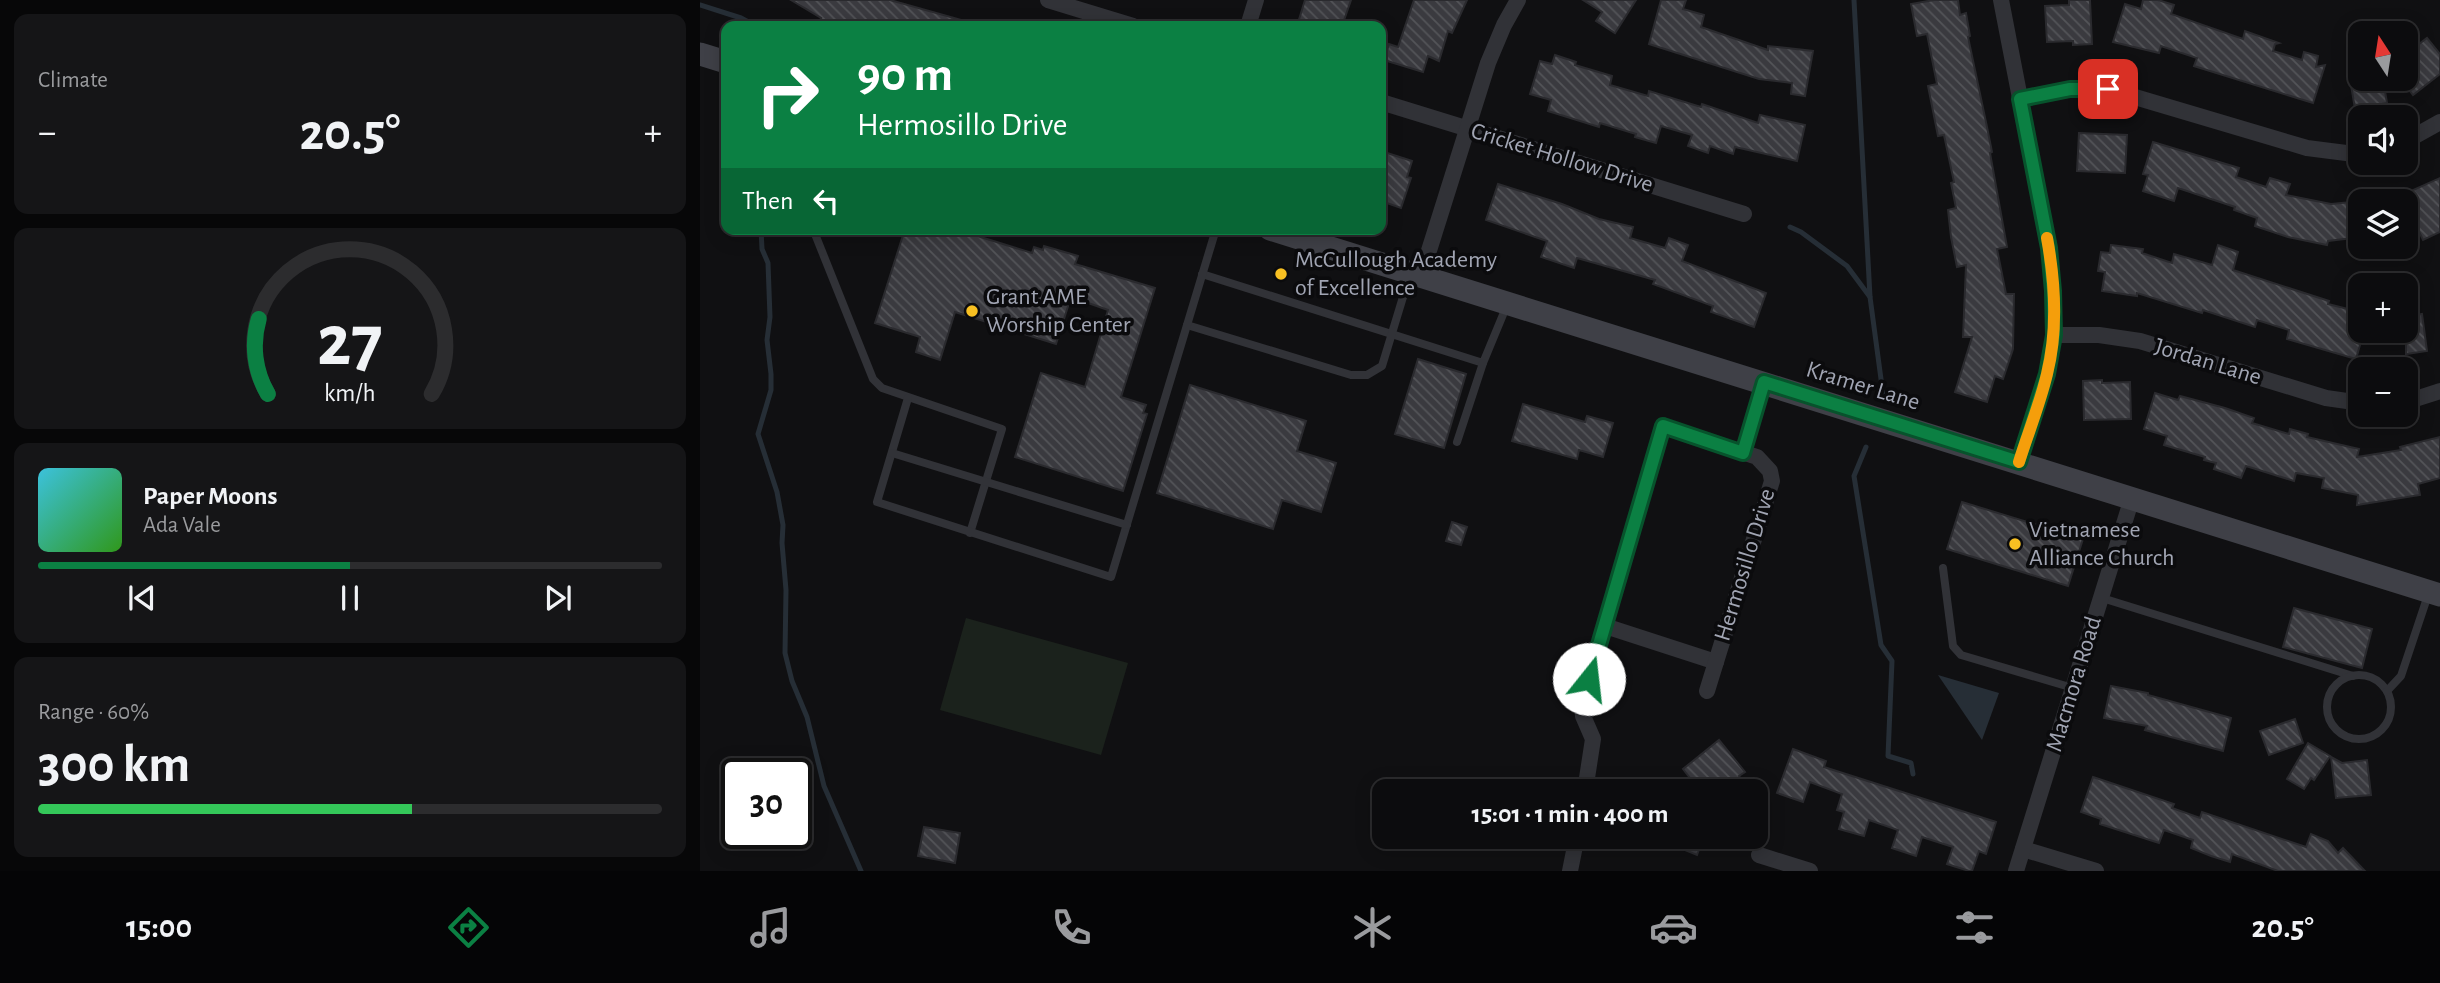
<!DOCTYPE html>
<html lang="en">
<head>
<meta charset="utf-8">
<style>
	:root { --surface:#0c0c0e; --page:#151517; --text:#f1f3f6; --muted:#9a9b9e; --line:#2c2c2e; --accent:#0b8043 }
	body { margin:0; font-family:"Alegreya Sans",sans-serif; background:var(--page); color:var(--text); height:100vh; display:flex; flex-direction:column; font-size:26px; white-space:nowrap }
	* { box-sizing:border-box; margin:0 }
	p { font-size:23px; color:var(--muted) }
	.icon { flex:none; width:38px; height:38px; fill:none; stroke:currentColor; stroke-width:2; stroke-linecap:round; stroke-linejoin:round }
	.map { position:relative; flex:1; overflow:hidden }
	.side { display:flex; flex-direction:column; gap:14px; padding:14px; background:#070708; width:700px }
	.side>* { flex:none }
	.guide { position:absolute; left:21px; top:21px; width:665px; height:214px; border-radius:14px; box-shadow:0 4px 18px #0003,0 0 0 2px var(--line); background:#0b8043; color:#fff; overflow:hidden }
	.needle { width:46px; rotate:348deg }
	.buttons { position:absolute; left:1648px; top:21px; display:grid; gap:14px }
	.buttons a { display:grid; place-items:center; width:70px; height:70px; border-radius:14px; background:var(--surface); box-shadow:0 4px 18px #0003,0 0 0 2px var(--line); font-size:35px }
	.speed { position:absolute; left:21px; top:758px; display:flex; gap:14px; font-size:35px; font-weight:700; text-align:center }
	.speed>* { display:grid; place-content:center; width:91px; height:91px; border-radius:50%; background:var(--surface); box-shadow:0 4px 18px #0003,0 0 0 2px var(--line); line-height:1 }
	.speed .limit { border:4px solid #111; border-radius:10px; background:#fff; color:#111 }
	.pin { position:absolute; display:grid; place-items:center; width:60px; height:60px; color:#fff; margin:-30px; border-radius:14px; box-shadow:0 4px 10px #0006 }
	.me { position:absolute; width:77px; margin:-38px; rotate:16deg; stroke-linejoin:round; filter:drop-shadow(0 0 5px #0008) }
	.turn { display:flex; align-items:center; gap:24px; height:147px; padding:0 21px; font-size:32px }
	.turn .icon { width:91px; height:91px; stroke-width:2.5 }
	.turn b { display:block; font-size:49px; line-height:60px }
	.then { display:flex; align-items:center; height:66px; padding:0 21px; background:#0003; gap:14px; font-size:26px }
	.big { font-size:52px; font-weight:700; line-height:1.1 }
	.side .widget { flex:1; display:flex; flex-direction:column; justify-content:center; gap:10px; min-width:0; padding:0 24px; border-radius:14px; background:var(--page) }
	.side .dial { align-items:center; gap:0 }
	.dial svg { height:182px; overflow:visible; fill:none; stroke:var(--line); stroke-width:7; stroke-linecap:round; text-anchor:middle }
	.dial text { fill:var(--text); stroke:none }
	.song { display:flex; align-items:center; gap:21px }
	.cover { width:84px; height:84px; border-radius:10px; background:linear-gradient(135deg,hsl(190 70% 55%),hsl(110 70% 35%)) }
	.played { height:7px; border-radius:4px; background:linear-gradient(90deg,var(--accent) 50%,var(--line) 50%) }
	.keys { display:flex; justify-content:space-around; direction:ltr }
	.heat { display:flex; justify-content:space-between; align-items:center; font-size:38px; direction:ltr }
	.charge { height:10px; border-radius:5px; background:linear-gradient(90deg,#34c759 60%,var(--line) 0) }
	.trip { position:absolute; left:672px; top:779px; width:396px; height:70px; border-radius:14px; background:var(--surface); box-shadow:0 4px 18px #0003,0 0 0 2px var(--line); font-weight:700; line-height:70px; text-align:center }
	.dock { display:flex; height:112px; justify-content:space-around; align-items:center; background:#050506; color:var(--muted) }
	.dock .icon { width:49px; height:49px }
	.dock .selected { color:var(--accent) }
	.dock b { font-size:32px; color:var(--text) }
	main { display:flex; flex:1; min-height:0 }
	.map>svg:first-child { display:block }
</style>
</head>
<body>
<main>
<section class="side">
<div class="widget"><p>Climate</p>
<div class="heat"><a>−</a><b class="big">20.5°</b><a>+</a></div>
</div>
<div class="widget dial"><svg viewBox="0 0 100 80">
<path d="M14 69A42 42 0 1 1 86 69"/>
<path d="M14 69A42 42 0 0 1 10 36" stroke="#0b8043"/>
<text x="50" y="56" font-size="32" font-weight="700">27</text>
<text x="50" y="72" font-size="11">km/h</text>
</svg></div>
<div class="widget">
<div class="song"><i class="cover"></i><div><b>Paper Moons</b><p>Ada Vale</p></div></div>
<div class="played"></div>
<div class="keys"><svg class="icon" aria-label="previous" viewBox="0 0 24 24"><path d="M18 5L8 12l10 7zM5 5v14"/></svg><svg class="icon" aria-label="pause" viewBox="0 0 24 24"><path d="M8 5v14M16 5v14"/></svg><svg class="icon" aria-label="next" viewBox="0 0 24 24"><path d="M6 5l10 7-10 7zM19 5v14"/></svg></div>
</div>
<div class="widget"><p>Range · 60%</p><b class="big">300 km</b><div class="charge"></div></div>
</section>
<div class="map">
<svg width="1740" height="871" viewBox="0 0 1740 871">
	<defs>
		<pattern id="building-back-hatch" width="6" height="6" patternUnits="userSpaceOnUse" patternTransform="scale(1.75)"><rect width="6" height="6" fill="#3a3a3f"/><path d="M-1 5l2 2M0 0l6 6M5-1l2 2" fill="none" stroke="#535458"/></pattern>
	</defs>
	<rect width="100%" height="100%" fill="#101012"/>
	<path fill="#1b221c" d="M 266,618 L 428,663 L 401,755 L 240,710 Z"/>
	<path fill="#262e36" d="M 1238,675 L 1299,693 L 1282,740 Z"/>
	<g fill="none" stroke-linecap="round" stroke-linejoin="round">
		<g stroke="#262e36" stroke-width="5">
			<path d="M 1154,0 L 1170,297"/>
			<path d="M 0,5 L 41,18 L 56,26"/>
			<path d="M 1090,227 L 1101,232 L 1147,266 L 1170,297 L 1183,394"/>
			<path d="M 61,229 L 62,249 L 68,263 L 70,317 L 67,340 L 71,374 L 71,390 L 58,434 L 77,492 L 83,525 L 82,543 L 86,590 L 85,653 L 92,681 L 107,717 L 124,786 L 161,871"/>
			<path d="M 1166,447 L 1154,476 L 1181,645 L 1192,661 L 1188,756 L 1211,763 L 1213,774"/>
		</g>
	</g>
	<g fill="url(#building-back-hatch)" stroke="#2a2a2e" stroke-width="2">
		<path d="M 91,0 L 190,0 L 272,23 L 272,26 L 118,26 L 121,18 Z"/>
		<path d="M 605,0 L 651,0 L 642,26 L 597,26 Z"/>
		<path d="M 714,0 L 767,0 L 752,33 L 748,31 L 739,61 L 728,56 L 723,72 L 684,60 L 689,44 L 698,47 Z"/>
		<path d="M 883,0 L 936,0 L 915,33 L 896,21 L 902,12 Z"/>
		<path d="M 961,0 L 986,0 L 983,9 L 1004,15 L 1001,27 L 1068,50 L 1068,46 L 1113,51 L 1105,96 L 1091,94 L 1092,83 L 1059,79 L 949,44 Z"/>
		<path d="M 1234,0 L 1258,0 L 1260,15 L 1266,13 L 1270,36 L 1268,37 L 1287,127 L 1292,152 L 1290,153 L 1307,247 L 1297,249 L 1306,294 L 1314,294 L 1313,349 L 1303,379 L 1295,376 L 1287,402 L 1255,392 L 1272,337 L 1263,337 L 1266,265 L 1257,267 L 1251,237 L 1248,210 L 1256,208 L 1251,183 L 1254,182 L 1244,135 L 1238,136 L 1228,86 L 1237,84 L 1227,34 L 1217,36 L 1211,4 Z"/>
		<path d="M 1369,0 L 1390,0 L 1392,44 L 1373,45 L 1373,41 L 1347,42 L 1345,6 L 1369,5 Z"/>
		<path d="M 1443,0 L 1458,0 L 1474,5 L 1471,14 L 1543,39 L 1545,31 L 1579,43 L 1575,44 L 1573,51 L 1602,60 L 1604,52 L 1618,56 L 1616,67 L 1625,65 L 1613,103 L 1494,66 L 1497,58 L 1461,46 L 1459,53 L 1413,42 L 1425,4 L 1441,9 Z"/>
		<path d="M 1727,38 L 1740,54 L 1740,74 L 1713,95 L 1706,86 L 1706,54 Z"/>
		<path d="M 855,55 L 876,62 L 875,65 L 912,76 L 910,85 L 948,96 L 949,91 L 1001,107 L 1002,104 L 1058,123 L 1060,115 L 1105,125 L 1097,161 L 1035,147 L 1033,154 L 1010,146 L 1008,153 L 988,146 L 992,135 L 961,126 L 956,143 L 935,137 L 936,134 L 900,123 L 899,127 L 848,111 L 851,100 L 830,94 L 840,61 L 852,64 Z"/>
		<path d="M 1650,79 L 1683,79 L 1687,103 L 1655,109 Z"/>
		<path d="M 1379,133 L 1427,135 L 1425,173 L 1377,171 Z"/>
		<path d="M 1453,142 L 1539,168 L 1536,177 L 1566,187 L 1570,178 L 1590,184 L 1586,195 L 1631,204 L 1661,201 L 1661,237 L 1628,241 L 1627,245 L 1588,237 L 1555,226 L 1557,218 L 1534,210 L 1535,207 L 1478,188 L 1474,201 L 1443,191 L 1448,175 L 1443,174 Z"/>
		<path d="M 681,151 L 712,161 L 707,177 L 711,178 L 701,208 L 681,201 Z"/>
		<path d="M 1740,178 L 1740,232 L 1723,240 L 1702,195 Z"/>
		<path d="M 798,184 L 862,204 L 899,219 L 933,227 L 930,238 L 965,248 L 969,238 L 988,245 L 982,261 L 1066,293 L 1054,327 L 1011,312 L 1013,306 L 953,284 L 955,280 L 877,258 L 874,268 L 841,257 L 847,241 L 786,220 Z"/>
		<path d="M 205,229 L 255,229 L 332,253 L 334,247 L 343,250 L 344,246 L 378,256 L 375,264 L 455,288 L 421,397 L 446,405 L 443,413 L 447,414 L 423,491 L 315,457 L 341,373 L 385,387 L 408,310 L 371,297 L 356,344 L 255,312 L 240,360 L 216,352 L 220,337 L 175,323 Z"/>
		<path d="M 1411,245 L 1443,249 L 1442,253 L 1472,263 L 1474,254 L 1512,265 L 1518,245 L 1538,252 L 1533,270 L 1629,301 L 1628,304 L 1660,312 L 1658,321 L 1661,322 L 1661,331 L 1664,331 L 1656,359 L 1587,339 L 1589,330 L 1557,320 L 1555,327 L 1503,310 L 1502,313 L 1437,293 L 1437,296 L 1402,291 L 1405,272 L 1398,271 L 1401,252 L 1410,253 Z"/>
		<path d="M 1722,314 L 1727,351 L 1706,354 L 1706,317 Z"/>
		<path d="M 718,359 L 766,374 L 744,448 L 695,434 Z"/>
		<path d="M 1402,380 L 1402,383 L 1430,382 L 1431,419 L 1384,420 L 1383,381 Z"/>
		<path d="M 490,385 L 606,421 L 597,451 L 636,463 L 621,512 L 582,500 L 573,529 L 457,493 Z"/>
		<path d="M 1455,393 L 1478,400 L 1480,396 L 1525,408 L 1554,418 L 1552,423 L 1589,434 L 1590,429 L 1608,434 L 1607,437 L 1659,449 L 1657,457 L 1701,450 L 1700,447 L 1740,437 L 1740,478 L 1718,484 L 1720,495 L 1657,505 L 1658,495 L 1622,488 L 1624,478 L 1596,473 L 1594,481 L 1546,466 L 1541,478 L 1514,469 L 1516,463 L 1504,460 L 1505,457 L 1464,445 L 1467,436 L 1444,429 Z"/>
		<path d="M 823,404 L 885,422 L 887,416 L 913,423 L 903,457 L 879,450 L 877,459 L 812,441 Z"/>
		<path d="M 1262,502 L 1383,539 L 1368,586 L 1247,549 Z"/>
		<path d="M 752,522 L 767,527 L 761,545 L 746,541 Z"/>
		<path d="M 1594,608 L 1672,629 L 1662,668 L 1583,647 Z"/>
		<path d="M 1411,686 L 1448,693 L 1448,695 L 1531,718 L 1523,751 L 1445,730 L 1447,726 L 1404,718 Z"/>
		<path d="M 1595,719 L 1603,743 L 1569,755 L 1560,731 Z"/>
		<path d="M 1019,740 L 1045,772 L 1039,776 L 1050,791 L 1000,791 L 983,769 Z"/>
		<path d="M 1608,743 L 1630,756 L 1614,780 L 1611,778 L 1604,789 L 1587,779 Z"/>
		<path d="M 1093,749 L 1126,761 L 1124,767 L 1296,822 L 1286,854 L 1279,851 L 1272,871 L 1269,871 L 1247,864 L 1253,847 L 1222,837 L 1216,856 L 1192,848 L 1198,830 L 1169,820 L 1164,836 L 1139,829 L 1144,812 L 1137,810 L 1142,794 L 1110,782 L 1103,802 L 1077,793 Z"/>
		<path d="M 1631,757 L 1642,763 L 1667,760 L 1671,795 L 1636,798 Z"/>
		<path d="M 1393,777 L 1474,804 L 1472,808 L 1500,818 L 1502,812 L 1606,847 L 1611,834 L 1628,841 L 1638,853 L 1643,848 L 1665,871 L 1578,871 L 1532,854 L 1530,862 L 1511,856 L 1491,848 L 1493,840 L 1464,830 L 1459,843 L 1400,824 L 1401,819 L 1381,812 Z"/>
		<path d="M 224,827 L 260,833 L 255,863 L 218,856 Z"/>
		<path d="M 951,836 L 1004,836 L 997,855 Z"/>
	</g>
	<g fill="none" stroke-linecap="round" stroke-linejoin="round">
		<g stroke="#313237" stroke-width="8">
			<path d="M 113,229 L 173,379 L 182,388 L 302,429 L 270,533"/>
			<path d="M 502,274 L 783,363 L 807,305"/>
			<path d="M 487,325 L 651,375 L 667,375 L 682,366 L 703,297 L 718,278"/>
			<path d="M 208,398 L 177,502 L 411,577 L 516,229"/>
			<path d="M 757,442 L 783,363"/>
			<path d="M 192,453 L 427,525"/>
			<path d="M 1243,568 L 1253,646 L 1261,655 L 1373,688"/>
			<path d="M 1402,598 L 1653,676"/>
			<circle cx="1659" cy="707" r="32"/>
			<path d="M 1687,691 L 1701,676 L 1729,592"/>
		</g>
		<g stroke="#313237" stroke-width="16">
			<path d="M 348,0 L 433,26"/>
			<path d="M 1301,0 L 1349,248 L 1353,291 L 1354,335 L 1347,374 L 1319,462"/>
			<path d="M 548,26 L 556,0"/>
			<path d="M 1320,99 L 1370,89 L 1408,89 L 1607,148 L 1654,154 L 1661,152"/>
			<path d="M 681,102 L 1044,214"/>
			<path d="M 1706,141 L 1740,122"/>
			<path d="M 721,276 L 788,63 L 804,25 L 818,0"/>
			<path d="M 1354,335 L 1399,335 L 1440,341 L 1626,398 L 1661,403"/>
			<path d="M 1706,402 L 1740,391"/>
			<path d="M 1043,453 L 1064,382"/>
			<path d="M 905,626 L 1016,662"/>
			<path d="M 885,791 L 893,739 L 883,716 L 882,705 L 963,426 L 1057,457 L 1070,471 L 1072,481 L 1007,691"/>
			<path d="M 1323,849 L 1396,871"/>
			<path d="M 1059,855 L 1110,871"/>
			<path d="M 870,871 L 877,836"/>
			<path d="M 1316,871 L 1432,498"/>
		</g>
		<g stroke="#3f4047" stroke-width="23">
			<path d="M 0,54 L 26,62"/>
			<path d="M 570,229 L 1740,595"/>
		</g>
	</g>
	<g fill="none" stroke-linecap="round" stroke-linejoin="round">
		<defs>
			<path id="route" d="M 889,679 L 963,426 L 1043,453 L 1064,382 L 1319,462 L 1347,374 L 1354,335 L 1353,291 L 1349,248 L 1320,99 L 1370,89 L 1408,89"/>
		</defs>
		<use href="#route" stroke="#07532c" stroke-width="18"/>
		<use href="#route" stroke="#0b8043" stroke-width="12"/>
		<path stroke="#f59e0b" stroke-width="12" d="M 1319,462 C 1328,433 1340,404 1347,374 C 1358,330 1355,282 1347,238"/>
	</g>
	<g fill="#f8c022" stroke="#0b0b0d" stroke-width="2.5">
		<circle cx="581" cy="274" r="7"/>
		<circle cx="272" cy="311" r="7"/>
		<circle cx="1315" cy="544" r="7"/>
	</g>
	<g text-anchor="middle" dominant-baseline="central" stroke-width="7" stroke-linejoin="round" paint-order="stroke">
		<g font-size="24" fill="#a1a5b3" stroke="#0b0b0d">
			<text transform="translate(862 158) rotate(17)">Cricket Hollow Drive</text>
			<text transform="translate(1508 362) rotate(17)">Jordan Lane</text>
			<text transform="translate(1163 386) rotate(17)">Kramer Lane</text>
			<text transform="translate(1045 565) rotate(-73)">Hermosillo Drive</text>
			<text transform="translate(1374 684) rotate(-73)">Macmora Road</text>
		</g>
		<g font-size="24" fill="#a1a5b3" stroke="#0b0b0d" text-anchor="start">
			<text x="595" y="260">McCullough Academy<tspan x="595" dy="28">of Excellence</tspan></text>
			<text x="286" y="297">Grant AME<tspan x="286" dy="28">Worship Center</tspan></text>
			<text x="1329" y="530">Vietnamese<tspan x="1329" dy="28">Alliance Church</tspan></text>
		</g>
	</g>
</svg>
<div class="buttons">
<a><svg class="needle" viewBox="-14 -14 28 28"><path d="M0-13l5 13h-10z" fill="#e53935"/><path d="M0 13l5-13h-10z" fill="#9a9b9e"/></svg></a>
<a><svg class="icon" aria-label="sound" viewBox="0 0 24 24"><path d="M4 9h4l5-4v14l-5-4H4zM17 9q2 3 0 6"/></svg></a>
<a><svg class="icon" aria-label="layers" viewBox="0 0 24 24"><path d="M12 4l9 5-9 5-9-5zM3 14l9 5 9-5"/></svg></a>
<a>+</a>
<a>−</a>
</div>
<div class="speed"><div class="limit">30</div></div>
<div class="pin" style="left:1408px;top:89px;background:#d93025"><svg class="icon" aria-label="arrive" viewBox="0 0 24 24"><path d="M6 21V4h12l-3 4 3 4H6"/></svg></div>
<svg class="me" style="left:889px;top:679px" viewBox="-20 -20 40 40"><circle r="19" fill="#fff"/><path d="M0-13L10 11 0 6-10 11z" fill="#0b8043"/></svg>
<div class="trip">15:01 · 1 min · 400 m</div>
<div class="guide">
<div class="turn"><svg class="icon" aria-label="right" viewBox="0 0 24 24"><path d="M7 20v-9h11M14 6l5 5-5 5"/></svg><div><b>90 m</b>Hermosillo Drive</div></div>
<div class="then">Then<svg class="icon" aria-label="left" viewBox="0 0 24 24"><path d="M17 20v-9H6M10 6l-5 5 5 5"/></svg></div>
</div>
</div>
</main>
<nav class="dock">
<b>15:00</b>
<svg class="icon selected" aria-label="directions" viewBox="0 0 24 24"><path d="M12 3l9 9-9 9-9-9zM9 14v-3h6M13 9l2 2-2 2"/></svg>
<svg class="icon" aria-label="music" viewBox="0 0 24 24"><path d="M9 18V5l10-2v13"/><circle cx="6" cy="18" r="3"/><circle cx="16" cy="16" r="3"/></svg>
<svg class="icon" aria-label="phone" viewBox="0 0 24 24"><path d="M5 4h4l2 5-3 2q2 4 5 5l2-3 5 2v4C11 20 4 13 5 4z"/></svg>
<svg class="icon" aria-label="climate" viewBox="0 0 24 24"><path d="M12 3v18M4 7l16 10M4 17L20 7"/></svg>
<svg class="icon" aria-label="car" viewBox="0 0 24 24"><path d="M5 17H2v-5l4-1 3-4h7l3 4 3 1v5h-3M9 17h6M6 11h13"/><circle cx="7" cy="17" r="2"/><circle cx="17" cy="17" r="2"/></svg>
<svg class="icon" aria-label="filters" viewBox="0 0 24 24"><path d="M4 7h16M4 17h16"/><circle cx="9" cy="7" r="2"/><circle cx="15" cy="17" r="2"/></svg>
<b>20.5°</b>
</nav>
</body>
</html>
